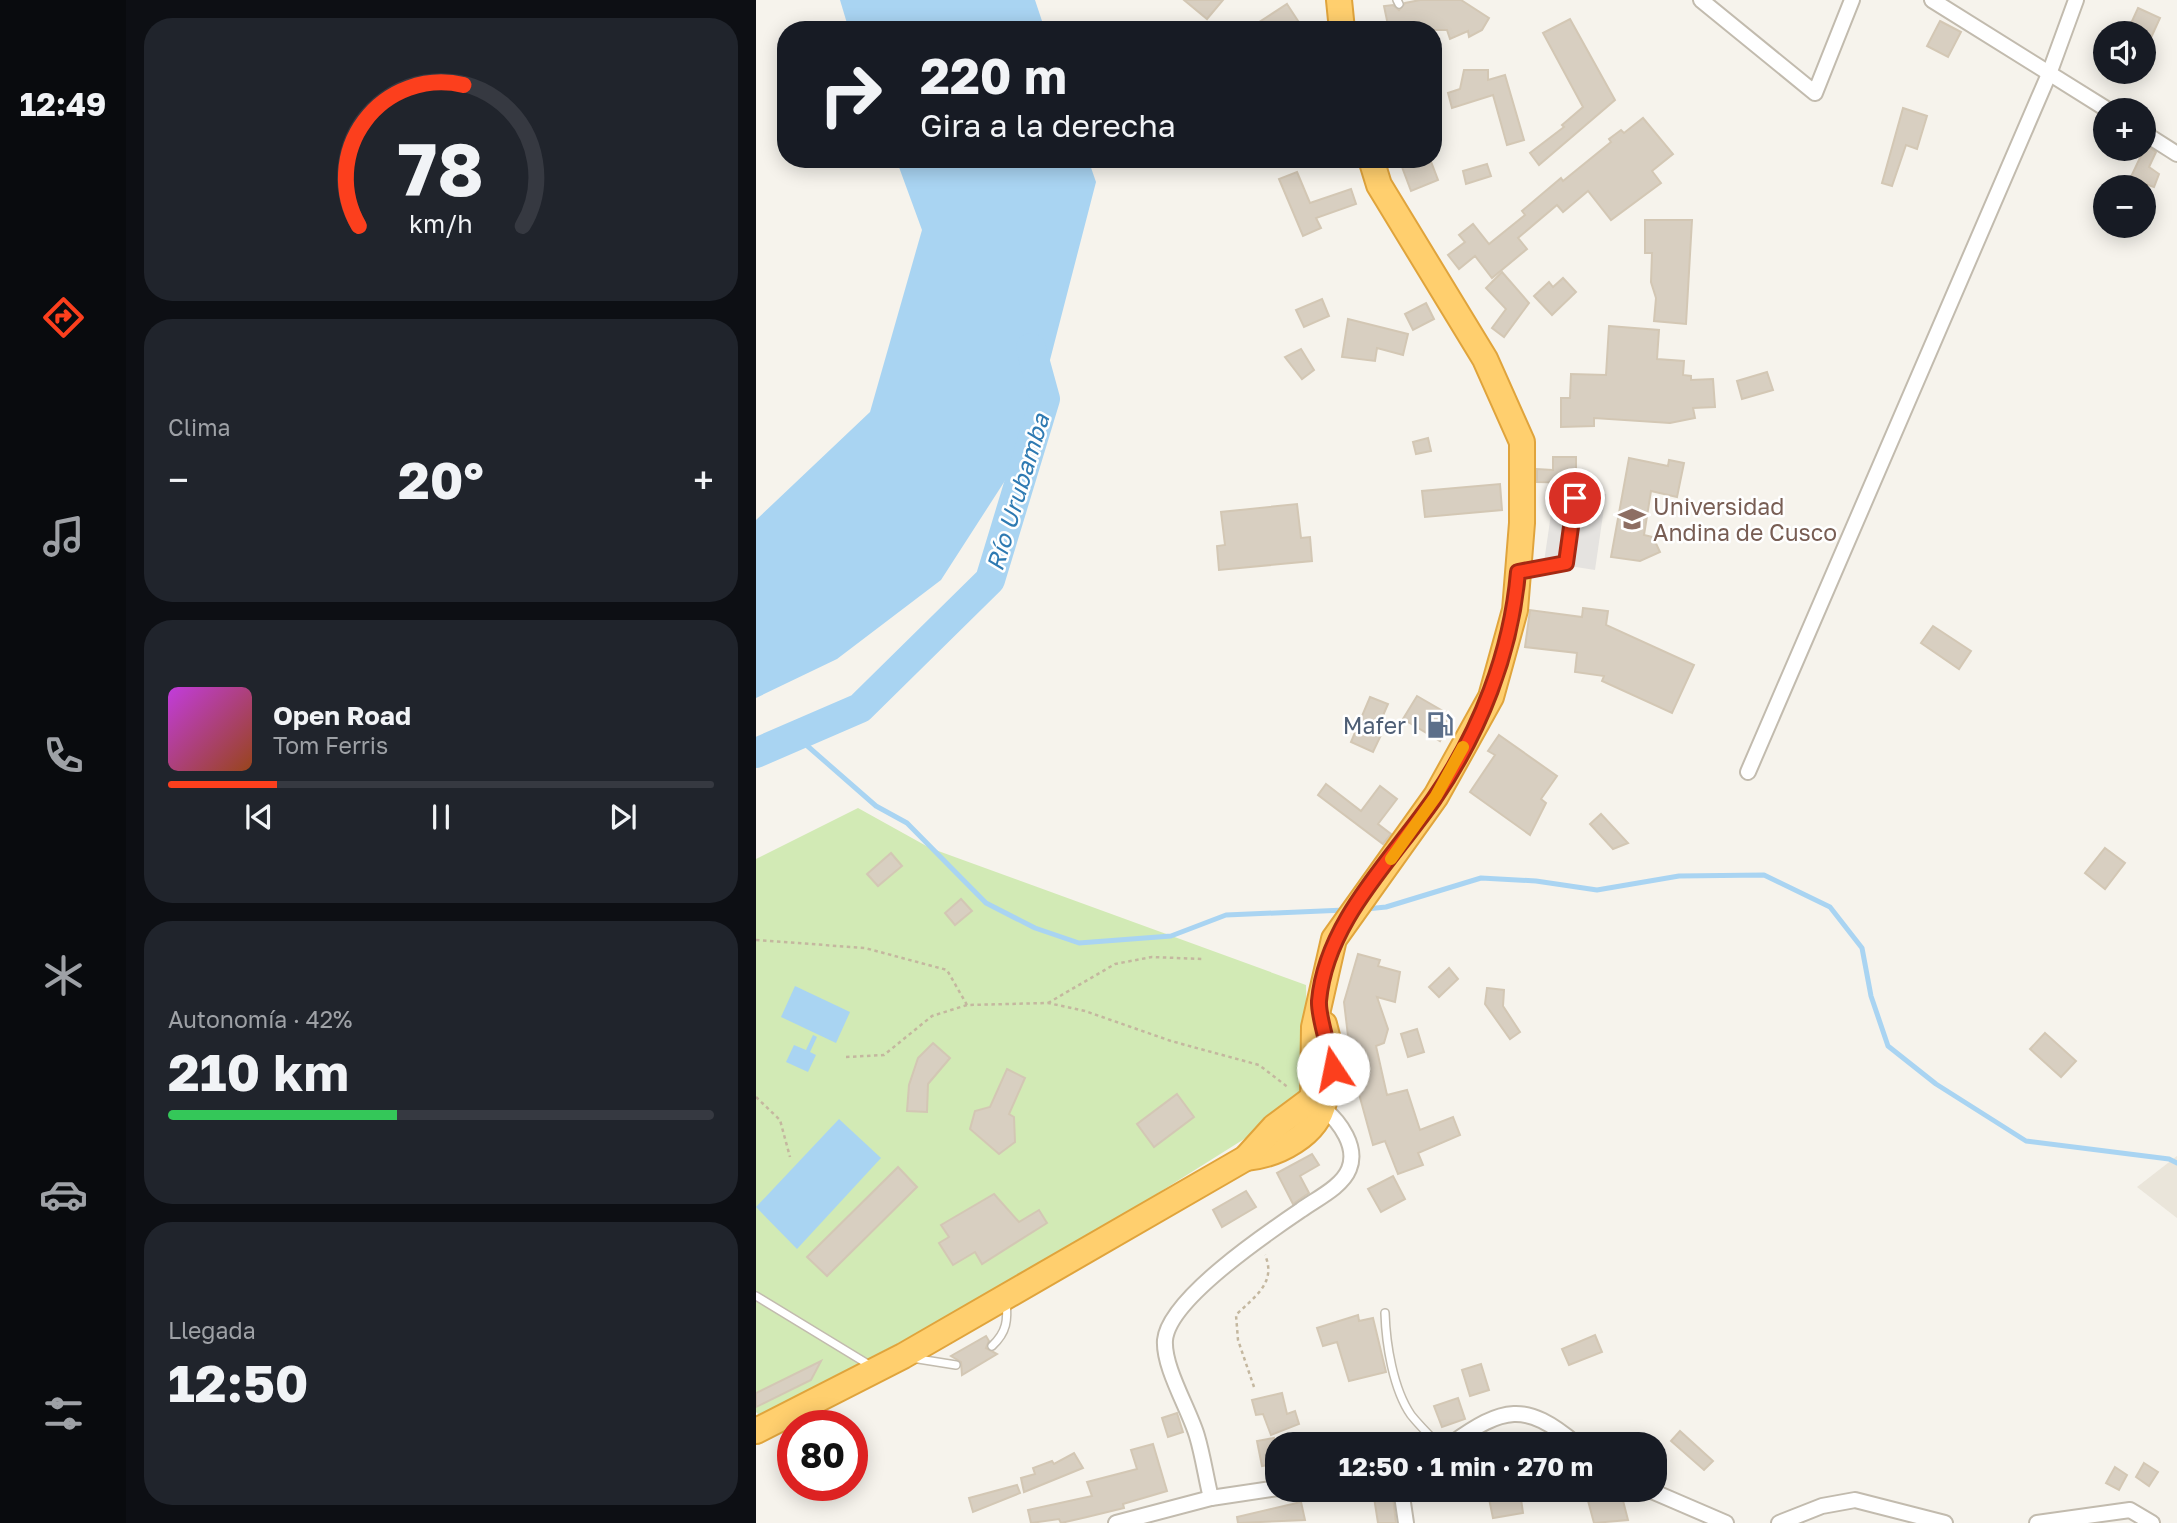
<!DOCTYPE html>
<html lang="es">
<head>
<meta charset="utf-8">
<style>
	:root { --surface:#171b24; --page:#20242c; --text:#f1f3f6; --muted:#9ea1a6; --line:#363941; --accent:#fc3f1d }
	body { margin:0; font-family:"Golos Text",sans-serif; background:var(--page); color:var(--text); height:100vh; display:flex; flex-direction:column; font-size:26px; white-space:nowrap }
	* { box-sizing:border-box; margin:0 }
	p { font-size:23px; color:var(--muted) }
	.icon { flex:none; width:38px; height:38px; fill:none; stroke:currentColor; stroke-width:2; stroke-linecap:round; stroke-linejoin:round }
	.map { position:relative; flex:1; overflow:hidden }
	.side { display:flex; flex-direction:column; gap:18px; padding:18px; background:#0d0f14; width:630px }
	.side>* { flex:none }
	.guide { position:absolute; left:21px; top:21px; width:665px; height:147px; border-radius:28px; box-shadow:0 4px 18px #0003; background:#171b24; color:var(--text); overflow:hidden }
	.controls { position:absolute; left:1337px; top:21px; display:grid; gap:14px }
	.controls a { display:grid; place-items:center; width:63px; height:63px; border-radius:50%; background:var(--surface); box-shadow:0 4px 18px #0003; font-size:35px }
	.speed { position:absolute; left:21px; top:1410px; display:flex; gap:14px; font-size:35px; font-weight:700; text-align:center }
	.speed>* { display:grid; place-content:center; width:91px; height:91px; border-radius:50%; background:var(--surface); box-shadow:0 4px 18px #0003; line-height:1 }
	.speed .limit { border:10px solid #d22; background:#fff; color:#111 }
	.pin { position:absolute; display:grid; place-items:center; width:60px; height:60px; color:#fff; margin:-30px; border:4px solid #fff; border-radius:50%; box-shadow:0 2px 7px #0007 }
	.me { position:absolute; width:77px; margin:-38px; rotate:349deg; stroke-linejoin:round; filter:drop-shadow(0 0 5px #0008) }
	.turn { display:flex; align-items:center; gap:24px; height:147px; padding:0 28px; font-size:32px }
	.turn .icon { width:91px; height:91px; stroke-width:2.5 }
	.turn b { display:block; font-size:49px; line-height:60px }
	.big { font-size:52px; font-weight:700; line-height:1.1 }
	.side .widget { flex:1; display:flex; flex-direction:column; justify-content:center; gap:10px; min-width:0; padding:0 24px; border-radius:28px; background:var(--page) }
	.side .dial { align-items:center; gap:0 }
	.dial svg { height:182px; overflow:visible; fill:none; stroke:var(--line); stroke-width:7; stroke-linecap:round; text-anchor:middle }
	.dial text { fill:var(--text); stroke:none }
	.song { display:flex; align-items:center; gap:21px }
	.cover { width:84px; height:84px; border-radius:10px; background:linear-gradient(135deg,hsl(290 70% 55%),hsl(20 70% 35%)) }
	.played { height:7px; border-radius:4px; background:linear-gradient(90deg,var(--accent) 20%,var(--line) 20%) }
	.keys { display:flex; justify-content:space-around; direction:ltr }
	.heat { display:flex; justify-content:space-between; align-items:center; font-size:38px; direction:ltr }
	.charge { height:10px; border-radius:5px; background:linear-gradient(90deg,#34c759 42%,var(--line) 0) }
	.trip { position:absolute; left:509px; top:1432px; width:402px; height:70px; border-radius:28px; background:var(--surface); box-shadow:0 4px 18px #0003; font-weight:700; line-height:70px; text-align:center }
	main { display:flex; flex:1; min-height:0 }
	.dock { display:flex; flex-direction:column; width:126px; justify-content:space-around; align-items:center; background:#090b0e; color:var(--muted) }
	.dock .icon { width:49px; height:49px }
	.dock .on { color:var(--accent) }
	.dock b { font-size:32px; color:var(--text) }
	.map>svg:first-child { display:block }
</style>
</head>
<body>
<main>
<nav class="dock">
<b>12:49</b>
<svg class="icon on" aria-label="directions" viewBox="0 0 24 24"><path d="M12 3l9 9-9 9-9-9zM9 14v-3h6M13 9l2 2-2 2"/></svg>
<svg class="icon" aria-label="music" viewBox="0 0 24 24"><path d="M9 18V5l10-2v13"/><circle cx="6" cy="18" r="3"/><circle cx="16" cy="16" r="3"/></svg>
<svg class="icon" aria-label="phone" viewBox="0 0 24 24"><path d="M5 4h4l2 5-3 2q2 4 5 5l2-3 5 2v4C11 20 4 13 5 4z"/></svg>
<svg class="icon" aria-label="climate" viewBox="0 0 24 24"><path d="M12 3v18M4 7l16 10M4 17L20 7"/></svg>
<svg class="icon" aria-label="car" viewBox="0 0 24 24"><path d="M5 17H2v-5l4-1 3-4h7l3 4 3 1v5h-3M9 17h6M6 11h13"/><circle cx="7" cy="17" r="2"/><circle cx="17" cy="17" r="2"/></svg>
<svg class="icon" aria-label="filters" viewBox="0 0 24 24"><path d="M4 7h16M4 17h16"/><circle cx="9" cy="7" r="2"/><circle cx="15" cy="17" r="2"/></svg>
</nav>
<section class="side">
<div class="widget dial"><svg viewBox="0 0 100 80">
<path d="M14 69A42 42 0 1 1 86 69"/>
<path d="M14 69A42 42 0 0 1 60 7" stroke="#fc3f1d"/>
<text x="50" y="56" font-size="32" font-weight="700">78</text>
<text x="50" y="72" font-size="11">km/h</text>
</svg></div>
<div class="widget"><p>Clima</p>
<div class="heat"><a>−</a><b class="big">20°</b><a>+</a></div>
</div>
<div class="widget">
<div class="song"><i class="cover"></i><div><b>Open Road</b><p>Tom Ferris</p></div></div>
<div class="played"></div>
<div class="keys"><svg class="icon" aria-label="previous" viewBox="0 0 24 24"><path d="M18 5L8 12l10 7zM5 5v14"/></svg><svg class="icon" aria-label="pause" viewBox="0 0 24 24"><path d="M8 5v14M16 5v14"/></svg><svg class="icon" aria-label="next" viewBox="0 0 24 24"><path d="M6 5l10 7-10 7zM19 5v14"/></svg></div>
</div>
<div class="widget"><p>Autonomía · 42%</p><b class="big">210 km</b><div class="charge"></div></div>
<div class="widget"><p>Llegada</p><b class="big">12:50</b></div>
</section>
<div class="map">
<svg width="1421" height="1523" viewBox="0 0 1421 1523">
	<rect width="100%" height="100%" fill="#f6f3ec"/>
	<path fill="#eae5da" d="M 1421,1156 L 1421,1218 L 1381,1187 Z"/>
	<path fill="#d2eab5" d="M 102,808 L 174,848 L 550,985 L 552,1099 L 275,1273 L 4,1416 L 0,1412 L 0,859 Z"/>
	<path fill="#e5e3e0" d="M 799,487 L 850,494 L 839,570 L 788,562 Z"/>
	<g fill="#a9d4f2">
		<path d="M 84,0 L 279,0 L 289,30 L 93,30 Z"/>
		<path d="M 140,159 L 332,159 L 340,182 L 272,445 L 185,580 L 81,659 L 0,698 L 0,520 L 114,412 L 166,230 Z"/>
		<path d="M 39,986 L 94,1012 L 80,1043 L 25,1017 Z"/>
		<path d="M 57,1035 L 61,1037 L 54,1052 L 60,1055 L 52,1072 L 30,1062 L 38,1045 L 50,1050 Z"/>
		<path d="M 83,1119 L 125,1158 L 41,1249 L 0,1207 Z"/>
	</g>
	<g fill="none" stroke-linecap="round" stroke-linejoin="round">
		<g stroke="#a9d4f2" stroke-width="5">
			<path d="M 40,736 L 120,806 L 151,823 L 230,903 L 279,928 L 323,943 L 415,936 L 470,915 L 589,910"/>
			<path d="M 610,909 L 630,907 L 725,878 L 780,881 L 841,890 L 923,876 L 1008,875 L 1074,907 L 1106,948 L 1115,996 L 1132,1046 L 1180,1084 L 1270,1141 L 1413,1159 L 1421,1163"/>
		</g>
		<path stroke="#a9d4f2" stroke-width="30" d="M 0,753 L 104,708 L 234,580 L 289,399 L 275,348"/>
	</g>
	<g fill="#d8cfc1" stroke="#d3c7b4" stroke-width="2">
		<path d="M 428,0 L 467,0 L 451,19 Z"/>
		<path d="M 664,0 L 705,0 L 733,18 L 726,30 L 713,37 L 712,31 L 694,39 L 691,30 L 633,30 L 628,6 L 637,5 L 643,10 L 649,3 Z"/>
		<path d="M 531,4 L 544,24 L 536,30 L 491,30 Z"/>
		<path d="M 1382,8 L 1404,18 L 1394,40 L 1388,38 L 1388,33 L 1372,30 Z"/>
		<path d="M 814,19 L 859,100 L 783,165 L 774,153 L 808,127 L 806,125 L 827,107 L 787,33 Z"/>
		<path d="M 1184,21 L 1205,32 L 1192,57 L 1171,46 Z"/>
		<path d="M 708,70 L 732,70 L 732,80 L 749,75 L 768,140 L 751,145 L 737,95 L 696,108 L 692,93 L 704,89 Z"/>
		<path d="M 1147,108 L 1171,116 L 1161,149 L 1150,145 L 1136,186 L 1126,183 Z"/>
		<path d="M 887,118 L 917,154 L 896,171 L 905,183 L 855,220 L 832,191 L 807,212 L 801,205 L 762,238 L 771,249 L 736,278 L 719,256 L 703,269 L 692,255 L 709,242 L 703,235 L 717,224 L 733,244 L 769,215 L 766,211 L 805,178 L 807,181 L 855,142 L 853,139 L 865,130 L 868,133 Z"/>
		<path d="M 1390,145 L 1400,152 L 1393,167 L 1403,174 L 1398,187 L 1374,179 Z"/>
		<path d="M 643,159 L 674,159 L 682,180 L 655,191 Z"/>
		<path d="M 731,164 L 735,176 L 710,184 L 707,171 Z"/>
		<path d="M 541,172 L 554,203 L 595,189 L 600,204 L 560,218 L 565,228 L 547,236 L 523,179 Z"/>
		<path d="M 889,220 L 936,220 L 930,324 L 898,321 L 900,298 L 895,282 L 896,253 L 889,253 Z"/>
		<path d="M 746,272 L 773,303 L 748,337 L 736,328 L 750,309 L 730,288 Z"/>
		<path d="M 807,278 L 820,292 L 796,315 L 778,296 L 793,282 L 797,287 Z"/>
		<path d="M 566,299 L 573,316 L 548,327 L 540,310 Z"/>
		<path d="M 670,303 L 678,319 L 657,330 L 649,314 Z"/>
		<path d="M 592,319 L 652,334 L 647,355 L 621,348 L 619,361 L 586,357 Z"/>
		<path d="M 853,326 L 903,330 L 901,359 L 928,361 L 927,375 L 935,376 L 935,380 L 957,379 L 959,407 L 937,408 L 939,418 L 914,423 L 838,418 L 838,426 L 805,427 L 805,398 L 814,398 L 815,374 L 850,375 Z"/>
		<path d="M 545,349 L 558,370 L 546,379 L 529,357 Z"/>
		<path d="M 1011,372 L 1017,390 L 986,399 L 981,381 Z"/>
		<path d="M 672,438 L 675,451 L 660,454 L 657,442 Z"/>
		<path d="M 797,457 L 820,457 L 820,472 L 827,473 L 826,483 L 781,482 L 781,469 L 797,470 Z"/>
		<path d="M 873,458 L 912,466 L 913,460 L 928,463 L 921,497 L 895,491 L 888,535 L 897,537 L 904,552 L 884,561 L 855,557 Z"/>
		<path d="M 744,484 L 746,510 L 669,517 L 666,491 Z"/>
		<path d="M 541,504 L 545,538 L 554,537 L 556,561 L 463,570 L 461,546 L 469,545 L 465,512 Z"/>
		<path d="M 827,608 L 852,611 L 850,625 L 938,665 L 916,713 L 846,681 L 848,676 L 819,672 L 821,653 L 769,647 L 774,610 L 826,617 Z"/>
		<path d="M 1177,626 L 1215,651 L 1203,669 L 1165,643 Z"/>
		<path d="M 661,696 L 697,717 L 684,741 L 647,719 Z"/>
		<path d="M 614,697 L 632,704 L 622,727 L 625,735 L 617,752 L 595,742 Z"/>
		<path d="M 743,735 L 801,776 L 785,799 L 790,803 L 774,835 L 714,792 L 739,755 L 732,751 Z"/>
		<path d="M 570,784 L 605,811 L 624,786 L 641,799 L 622,824 L 635,834 L 627,844 L 562,795 Z"/>
		<path d="M 845,814 L 872,843 L 857,849 L 834,824 Z"/>
		<path d="M 1349,848 L 1369,863 L 1349,889 L 1329,873 Z"/>
		<path d="M 135,853 L 146,866 L 122,886 L 111,874 Z"/>
		<path d="M 205,899 L 216,911 L 199,925 L 189,913 Z"/>
		<path d="M 602,954 L 624,960 L 622,966 L 644,972 L 639,1002 L 621,997 L 632,1029 L 628,1043 L 620,1046 L 631,1095 L 651,1090 L 664,1130 L 697,1117 L 704,1135 L 662,1153 L 667,1165 L 642,1174 L 629,1141 L 617,1145 L 597,1072 L 604,1070 L 592,1036 L 588,1002 Z"/>
		<path d="M 693,968 L 702,979 L 683,997 L 673,987 Z"/>
		<path d="M 731,988 L 748,990 L 747,1006 L 764,1032 L 754,1039 L 729,1004 Z"/>
		<path d="M 661,1029 L 668,1052 L 652,1057 L 645,1034 Z"/>
		<path d="M 1289,1033 L 1320,1061 L 1305,1077 L 1274,1049 Z"/>
		<path d="M 177,1043 L 194,1058 L 172,1084 L 171,1112 L 151,1111 L 153,1085 L 162,1058 Z"/>
		<path d="M 251,1069 L 269,1078 L 253,1114 L 258,1117 L 259,1142 L 243,1154 L 214,1129 L 219,1111 L 234,1107 Z"/>
		<path d="M 421,1094 L 438,1117 L 398,1147 L 381,1124 Z"/>
		<path d="M 556,1154 L 563,1165 L 544,1176 L 553,1193 L 537,1204 L 521,1173 Z"/>
		<path d="M 142,1167 L 161,1187 L 71,1276 L 51,1257 Z"/>
		<path d="M 637,1176 L 649,1199 L 625,1212 L 612,1189 Z"/>
		<path d="M 490,1191 L 500,1207 L 466,1227 L 457,1210 Z"/>
		<path d="M 238,1194 L 263,1222 L 283,1210 L 291,1223 L 226,1264 L 219,1252 L 197,1265 L 183,1243 L 193,1237 L 185,1225 Z"/>
		<path d="M 602,1315 L 603,1321 L 617,1318 L 630,1372 L 593,1381 L 581,1342 L 567,1346 L 561,1328 Z"/>
		<path d="M 839,1335 L 846,1352 L 813,1365 L 806,1349 Z"/>
		<path d="M 230,1336 L 233,1341 L 230,1348 L 241,1354 L 206,1375 L 205,1362 L 195,1356 Z"/>
		<path d="M 65,1361 L 55,1380 L 0,1407 L 0,1393 Z"/>
		<path d="M 725,1364 L 733,1390 L 714,1396 L 706,1370 Z"/>
		<path d="M 526,1393 L 531,1414 L 539,1411 L 543,1424 L 515,1435 L 507,1414 L 500,1415 L 496,1400 Z"/>
		<path d="M 702,1398 L 709,1419 L 686,1427 L 678,1406 Z"/>
		<path d="M 421,1413 L 427,1432 L 412,1437 L 406,1418 Z"/>
		<path d="M 924,1431 L 957,1461 L 948,1470 L 915,1441 Z"/>
		<path d="M 518,1438 L 522,1463 L 506,1466 L 501,1441 Z"/>
		<path d="M 397,1444 L 411,1491 L 367,1504 L 368,1508 L 331,1517 L 305,1523 L 303,1519 L 275,1523 L 272,1510 L 336,1496 L 331,1482 L 381,1469 L 375,1450 Z"/>
		<path d="M 318,1453 L 327,1468 L 268,1492 L 265,1478 L 279,1474 L 277,1468 L 296,1461 L 298,1464 Z"/>
		<path d="M 1388,1463 L 1402,1472 L 1393,1486 L 1380,1477 Z"/>
		<path d="M 1359,1467 L 1371,1475 L 1363,1490 L 1350,1483 Z"/>
		<path d="M 261,1485 L 264,1493 L 217,1512 L 213,1498 Z"/>
		<path d="M 636,1489 L 640,1523 L 622,1523 L 617,1491 Z"/>
		<path d="M 731,1489 L 757,1489 L 759,1500 L 765,1499 L 767,1513 L 737,1518 Z"/>
		<path d="M 864,1489 L 872,1520 L 838,1523 L 831,1497 Z"/>
		<path d="M 545,1502 L 549,1520 L 482,1523 L 481,1517 Z"/>
	</g>
	<g fill="none" stroke-linecap="round" stroke-linejoin="round">
		<defs>
			<g id="lane">
				<path d="M 641,0 L 643,4"/>
				<path d="M 766,571 L 810,563 L 819,498"/>
				<path d="M 0,1296 L 115,1366"/>
				<path d="M 629,1313 C 630,1344 637,1389 655,1415 C 663,1425 673,1435 682,1444"/>
				<path d="M 236,1346 C 251,1332 252,1320 250,1300"/>
				<path d="M 156,1358 L 200,1365"/>
			</g>
			<g id="street">
				<path d="M 945,0 L 1059,93 L 1096,0"/>
				<path d="M 1176,0 L 1352,110"/>
				<path d="M 1388,133 L 1421,154"/>
				<path d="M 992,772 L 1293,74 L 1320,0"/>
				<path d="M 695,1444 C 747,1407 769,1401 820,1444"/>
				<path d="M 645,1489 L 650,1523"/>
				<path d="M 891,1489 L 970,1523"/>
				<path d="M 455,1498 C 450,1478 447,1456 441,1436 C 433,1409 407,1367 409,1340 C 413,1299 511,1233 545,1210 C 560,1199 586,1187 593,1169 C 602,1147 584,1122 568,1109"/>
				<path d="M 360,1523 L 455,1498 L 522,1488"/>
				<path d="M 1023,1523 L 1066,1506 L 1099,1500 L 1189,1523"/>
				<path d="M 1281,1523 L 1374,1510 L 1396,1523"/>
			</g>
			<g id="highway">
				<path d="M 583,0 L 586,30"/>
				<path d="M 490,1158 C 522,1155 561,1135 568,1102 C 570,1095 575,1090 576,1082 C 578,1063 573,1043 568,1024"/>
				<path d="M 0,1431 L 147,1356 L 490,1158 L 518,1127 L 557,1098 L 558,1027 L 578,939 L 680,796 L 735,697 L 759,610 L 766,523 L 766,442 L 729,359 L 623,185 L 615,159"/>
			</g>
		</defs>
		<use href="#lane" stroke="#c2bbae" stroke-width="10"/>
		<use href="#street" stroke="#c2bbae" stroke-width="18"/>
		<use href="#highway" stroke="#e0a43c" stroke-width="28"/>
		<g stroke="#c4b79f" stroke-width="2.5" stroke-dasharray="3.5 3.5" stroke-linecap="butt">
			<path d="M 0,940 L 109,948 L 191,970 L 211,1005"/>
			<path d="M 292,1003 L 359,964 L 396,957 L 446,959"/>
			<path d="M 90,1057 L 128,1055 L 176,1016 L 211,1005 L 292,1003 L 329,1011 L 415,1041 L 503,1065 L 533,1088"/>
			<path d="M 0,1097 L 24,1120 L 34,1157"/>
			<path d="M 498,1387 L 482,1340 L 480,1315 C 498,1297 521,1283 509,1255"/>
		</g>
		<use href="#lane" stroke="#fff" stroke-width="7"/>
		<use href="#street" stroke="#fff" stroke-width="14"/>
		<use href="#highway" stroke="#ffcf6e" stroke-width="24"/>
	</g>
	<g fill="none" stroke-linecap="round" stroke-linejoin="round">
		<defs>
			<path id="route" d="M 577,1069 C 574,1050 562,1018 563,1001 C 570,922 635,861 678,799 C 724,732 755,653 762,572 L 810,563 L 819,498"/>
		</defs>
		<use href="#route" stroke="#a42913" stroke-width="18"/>
		<use href="#route" stroke="#fc3f1d" stroke-width="12"/>
		<path stroke="#f59e0b" stroke-width="12" d="M 635,859 L 680,796 L 707,747"/>
	</g>
	<defs>
		<symbol id="university-bare" viewBox="-9 -9 18 18"><path d="M0-5L7-2L0 1L-7-2ZM-4 1L0 2.5L4 1V4Q0 6-4 4Z" fill="#8d6e63" stroke="#fff" stroke-width="2.5" paint-order="stroke"/></symbol>
		<symbol id="fuel-bare" viewBox="-9 -9 18 18"><path d="M-5.5-6h7V0h2V4h1.3V-2.5L3-4.5l.8-.8L6-3V5H2.5V1h-1V6h-7ZM-4.2-4.7v3.2H.2V-4.7Z" fill="#5c6f8a" stroke="#fff" stroke-width="2.5" paint-order="stroke"/></symbol>
	</defs>
	<g fill-rule="evenodd">
		<use href="#university-bare" x="857" y="500" width="38" height="38"/>
		<use href="#fuel-bare" x="665" y="706" width="38" height="38"/>
	</g>
	<g text-anchor="middle" dominant-baseline="central" stroke-width="5" stroke-linejoin="round" paint-order="stroke">
		<g font-size="23" fill="#785e54" stroke="#fff" text-anchor="start">
			<text x="897" y="506">Universidad<tspan x="897" dy="26">Andina de Cusco</tspan></text>
		</g>
		<g font-size="23" fill="#4e5e75" stroke="#fff" text-anchor="end">
			<text x="663" y="725">Mafer I</text>
		</g>
		<g font-size="24" font-style="italic" fill="#2e7ab2" stroke="#fff">
			<text transform="translate(261 492) rotate(-73)">Río Urubamba</text>
		</g>
	</g>
</svg>
<div class="controls">
<a><svg class="icon" aria-label="sound" viewBox="0 0 24 24"><path d="M4 9h4l5-4v14l-5-4H4zM17 9q2 3 0 6"/></svg></a>
<a>+</a>
<a>−</a>
</div>
<div class="speed"><div class="limit">80</div></div>
<div class="pin" style="left:819px;top:498px;background:#d93025"><svg class="icon" aria-label="arrive" viewBox="0 0 24 24"><path d="M6 21V4h12l-3 4 3 4H6"/></svg></div>
<svg class="me" style="left:577px;top:1069px" viewBox="-20 -20 40 40"><circle r="19" fill="#fff"/><path d="M0-13L10 11 0 6-10 11z" fill="#fc3f1d"/></svg>
<div class="trip">12:50 · 1 min · 270 m</div>
<div class="guide">
<div class="turn"><svg class="icon" aria-label="right" viewBox="0 0 24 24"><path d="M7 20v-9h11M14 6l5 5-5 5"/></svg><div><b>220 m</b>Gira a la derecha</div></div>
</div>
</div>
</main>
</body>
</html>
